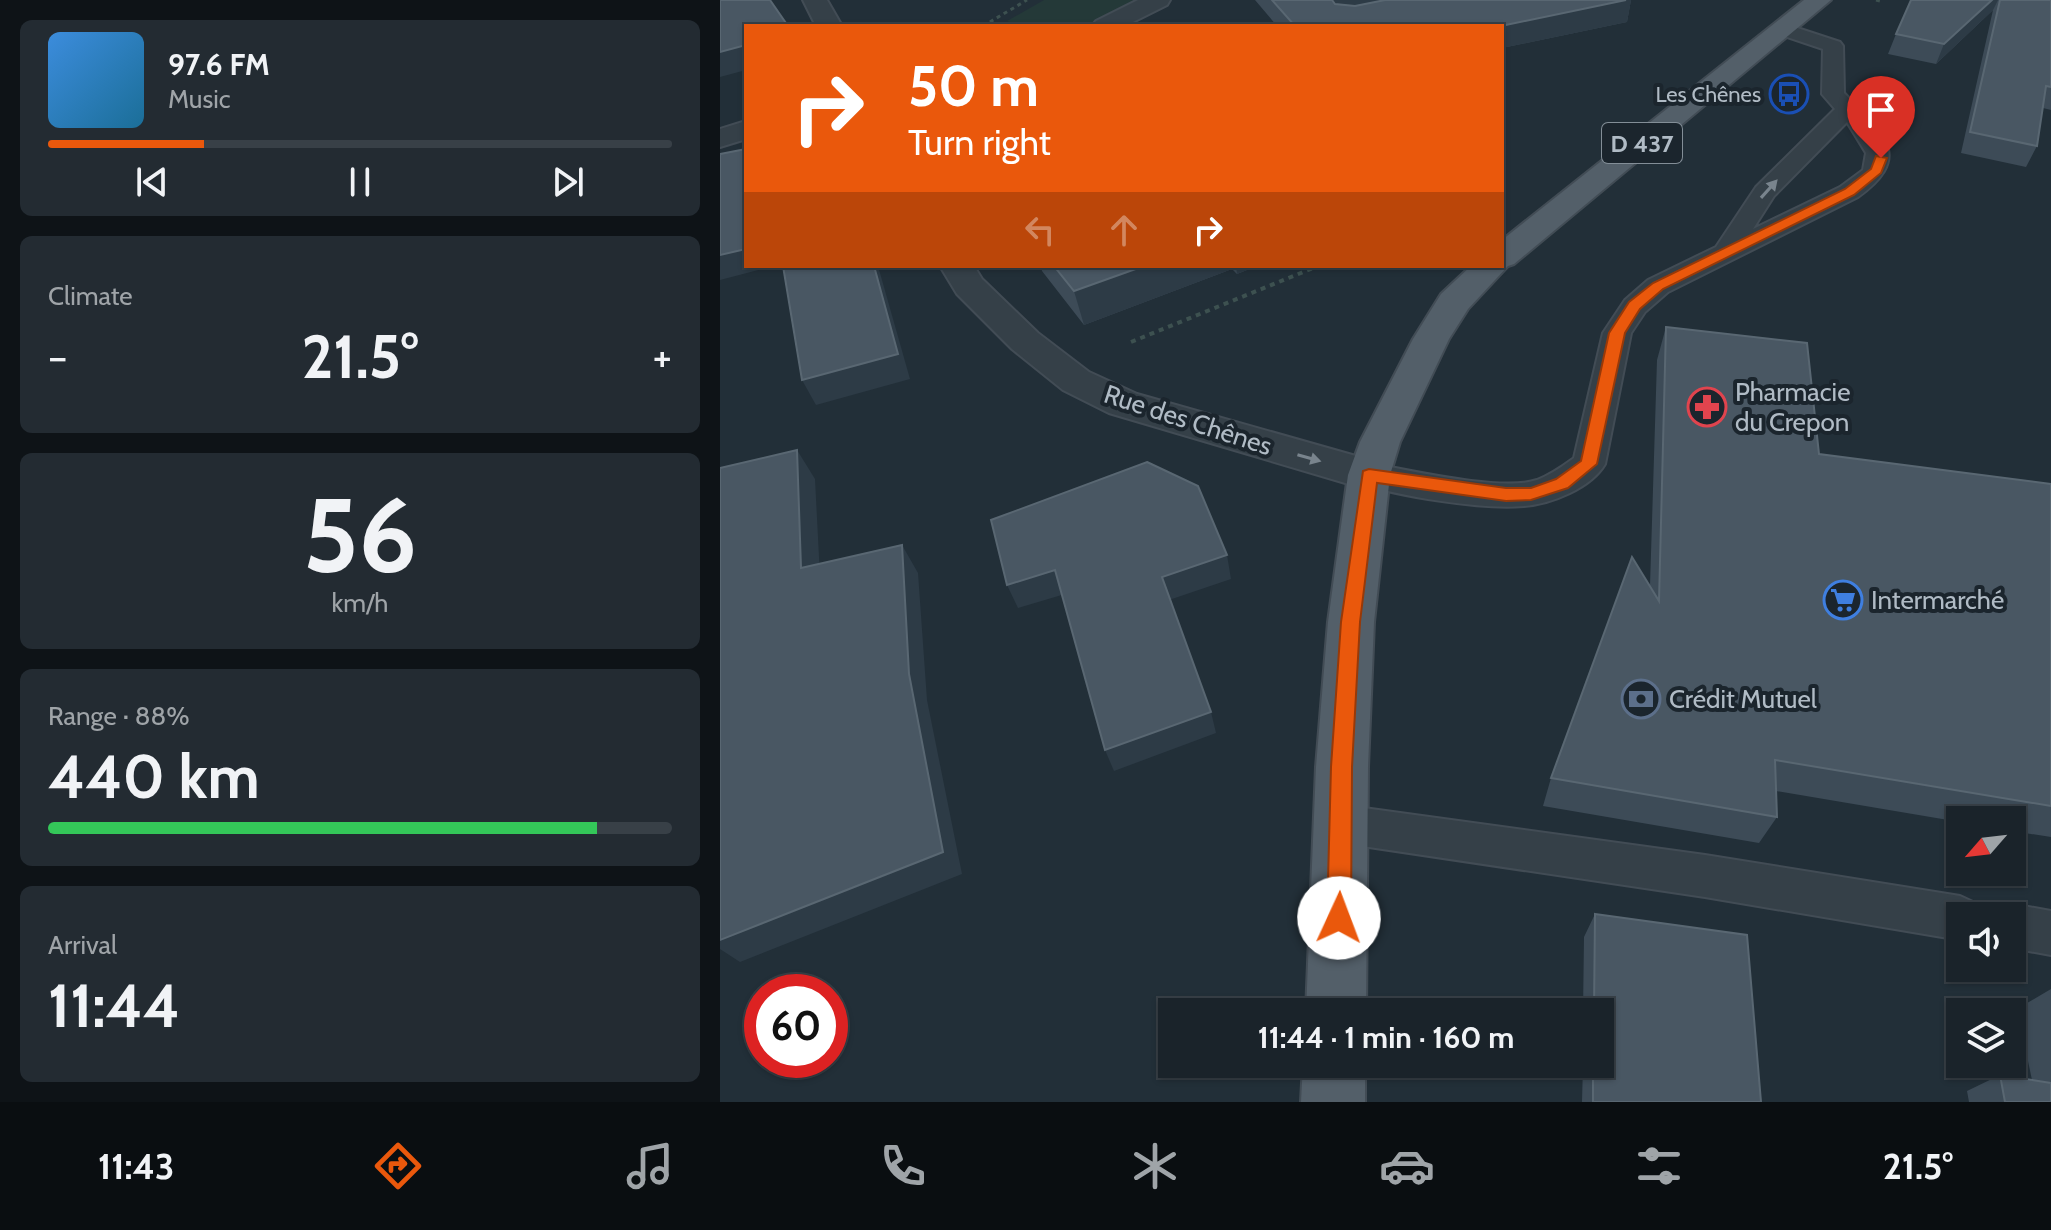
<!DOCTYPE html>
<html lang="en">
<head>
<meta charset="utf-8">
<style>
	:root { --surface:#1a232a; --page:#232b32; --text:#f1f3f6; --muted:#9fa4a8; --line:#384047; --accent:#ea580c }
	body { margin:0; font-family:Cabin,sans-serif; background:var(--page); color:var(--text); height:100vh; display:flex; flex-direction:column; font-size:30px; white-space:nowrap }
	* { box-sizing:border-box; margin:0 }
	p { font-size:26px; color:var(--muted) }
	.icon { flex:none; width:44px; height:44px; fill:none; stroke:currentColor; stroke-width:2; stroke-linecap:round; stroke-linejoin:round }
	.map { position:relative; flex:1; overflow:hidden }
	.drawer { display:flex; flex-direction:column; gap:20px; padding:20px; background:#0e1317; width:720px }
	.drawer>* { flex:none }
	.guide { position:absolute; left:24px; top:24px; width:760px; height:244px; border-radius:0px; box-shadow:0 2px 6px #0004,0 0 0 2px var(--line); background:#ea580c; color:#fff; overflow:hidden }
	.needle { width:52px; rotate:242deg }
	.buttons { position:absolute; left:1226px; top:806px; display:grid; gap:16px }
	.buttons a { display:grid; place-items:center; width:80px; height:80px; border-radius:0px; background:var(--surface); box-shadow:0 2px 6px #0004,0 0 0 2px var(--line); font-size:40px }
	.speed { position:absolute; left:24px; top:974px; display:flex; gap:16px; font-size:40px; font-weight:700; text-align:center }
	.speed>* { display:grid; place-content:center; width:104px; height:104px; border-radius:50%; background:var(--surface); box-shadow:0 2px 6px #0004,0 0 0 2px var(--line); line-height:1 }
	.speed .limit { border:12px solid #d22; background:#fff; color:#111 }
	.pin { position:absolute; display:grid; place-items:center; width:68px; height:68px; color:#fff; margin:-82px -34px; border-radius:50% 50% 50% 0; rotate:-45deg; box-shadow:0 0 8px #0007 }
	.pin .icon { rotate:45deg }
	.me { position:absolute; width:88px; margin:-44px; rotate:2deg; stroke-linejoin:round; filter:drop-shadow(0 0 6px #0008) }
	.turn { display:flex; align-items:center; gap:28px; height:168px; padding:0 32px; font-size:36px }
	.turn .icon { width:104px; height:104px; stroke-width:2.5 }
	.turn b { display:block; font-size:56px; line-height:68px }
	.lanes { display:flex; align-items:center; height:76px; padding:0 32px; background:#0003; justify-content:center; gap:40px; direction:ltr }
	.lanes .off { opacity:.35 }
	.big { font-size:60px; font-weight:700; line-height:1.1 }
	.drawer .card { flex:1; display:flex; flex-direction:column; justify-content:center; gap:12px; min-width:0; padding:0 28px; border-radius:12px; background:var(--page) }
	.drawer .dial { align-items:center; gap:0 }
	.dial b { font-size:104px; line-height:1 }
	.song { display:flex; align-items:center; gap:24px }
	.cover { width:96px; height:96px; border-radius:12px; background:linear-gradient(135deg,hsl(210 70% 55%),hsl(200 70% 35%)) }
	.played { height:8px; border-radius:4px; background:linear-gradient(90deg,var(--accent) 25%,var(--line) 25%) }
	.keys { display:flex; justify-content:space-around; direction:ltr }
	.heat { display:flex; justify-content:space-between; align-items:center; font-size:44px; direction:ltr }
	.charge { height:12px; border-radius:6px; background:linear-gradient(90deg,#34c759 88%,var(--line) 0) }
	.trip { position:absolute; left:438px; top:998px; width:456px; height:80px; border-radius:0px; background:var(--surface); box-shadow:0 2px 6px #0004,0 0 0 2px var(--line); font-weight:700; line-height:80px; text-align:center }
	.dock { display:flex; height:128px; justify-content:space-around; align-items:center; background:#0a0e11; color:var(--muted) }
	.dock .icon { width:56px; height:56px }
	.dock .current { color:var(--accent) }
	.dock b { font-size:36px; color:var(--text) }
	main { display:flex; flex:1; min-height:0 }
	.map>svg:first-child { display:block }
</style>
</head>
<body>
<main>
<section class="drawer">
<div class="card">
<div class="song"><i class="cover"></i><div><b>97.6 FM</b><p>Music</p></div></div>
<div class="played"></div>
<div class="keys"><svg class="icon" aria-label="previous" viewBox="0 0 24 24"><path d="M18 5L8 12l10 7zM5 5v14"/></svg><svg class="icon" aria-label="pause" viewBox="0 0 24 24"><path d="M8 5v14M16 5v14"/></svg><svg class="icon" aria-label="next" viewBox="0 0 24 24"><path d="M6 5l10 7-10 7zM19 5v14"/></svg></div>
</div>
<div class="card"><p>Climate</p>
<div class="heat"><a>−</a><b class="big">21.5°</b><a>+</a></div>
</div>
<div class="card dial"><b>56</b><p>km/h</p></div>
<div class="card"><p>Range · 88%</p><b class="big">440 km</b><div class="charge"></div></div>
<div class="card"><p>Arrival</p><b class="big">11:44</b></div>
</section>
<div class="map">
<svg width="1331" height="1102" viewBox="0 0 1331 1102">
	<rect width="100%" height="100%" fill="#222f38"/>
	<path fill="#243938" d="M 324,0 L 424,0 L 370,26 L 298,26 L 287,21 Z"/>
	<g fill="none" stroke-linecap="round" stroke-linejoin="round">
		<defs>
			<g id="lane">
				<path d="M 1062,23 L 1120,42 L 1123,46 L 1124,93 C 1162,133 1195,156 1138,197 L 948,292 L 925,312 L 911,333 L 885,464 C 871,488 831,504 804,506 C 761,510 679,496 638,483 L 633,475 L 638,467 L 649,463 C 689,470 780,492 817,480 C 830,475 843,466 854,458 L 883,333 L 905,300 L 928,280 L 996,247 L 1036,187 L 1115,109 L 1102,94 L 1103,49 L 1055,33 L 1052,29 ZM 1127,122 L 1146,153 L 1143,170 L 1120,187 L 1033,229 L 1054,196 Z"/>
				<path d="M 622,805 L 985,855 L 1240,896 L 1255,903 L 1261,916 L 1240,916 L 1240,940 L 985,897 L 622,843 L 607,838 L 601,824 L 607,810 Z"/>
				<path d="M 1292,904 L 1331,911 L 1331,955 L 1292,948 L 1292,916 L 1274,916 L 1276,910 Z"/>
			</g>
			<g id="street">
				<path d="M 83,0 L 107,0 L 122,26 L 96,26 Z"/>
				<path d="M 418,0 L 450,0 L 447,5 L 405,26 L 372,26 L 376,21 Z"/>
				<path d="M 26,121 L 26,139 L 0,147 L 0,129 Z"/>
				<path d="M 220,266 L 254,266 L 262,279 L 318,333 L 369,372 L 417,394 L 664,464 L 670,475 L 664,486 L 649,490 L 389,413 L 343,390 L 292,349 L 237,294 Z"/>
			</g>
			<g id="primary">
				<path d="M 1084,0 L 1111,0 L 794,264 L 788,266 L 748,309 L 729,339 L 680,442 L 670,475 L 654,622 L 648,767 L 646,1012 L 586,1012 L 596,767 L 608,622 L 628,475 L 640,442 L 693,339 L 721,294 L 751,266 L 782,266 L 782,240 Z"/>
				<path d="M 583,1064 L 645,1064 L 645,1102 L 581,1102 Z"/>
			</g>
		</defs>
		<use href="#lane" stroke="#424c55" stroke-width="4"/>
		<use href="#street" stroke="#424c55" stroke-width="4"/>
		<use href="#primary" stroke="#424c55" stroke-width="4"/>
		<g stroke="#3d5150" stroke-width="3" stroke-dasharray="4 4" stroke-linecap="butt">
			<path d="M 1156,0 L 1160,1"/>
			<path d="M 263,26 L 307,0"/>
		</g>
		<path stroke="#3d5150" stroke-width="4" stroke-dasharray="5 5" stroke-linecap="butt" d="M 411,342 L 598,266"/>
		<use href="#lane" fill="#354048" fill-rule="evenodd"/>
		<use href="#street" fill="#354048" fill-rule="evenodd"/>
		<use href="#primary" fill="#535f69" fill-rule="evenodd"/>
	</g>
	<g fill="#3d4b57">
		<path d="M 535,0 L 911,0 L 907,22 L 782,48 L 782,26 L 557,26 Z"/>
		<path d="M 1191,0 L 1331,0 L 1331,110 L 1323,108 L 1317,146 L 1306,167 L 1241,153 L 1273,10 L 1216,64 L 1168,54 L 1176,34 Z"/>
		<path d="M 321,266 L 537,266 L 517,274 L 512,269 L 364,325 L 322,271 Z"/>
		<path d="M 946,327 L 1099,454 L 1331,484 L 1331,837 L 1292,831 L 1292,820 L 1240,820 L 1240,822 L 1056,791 L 1057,817 L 1039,843 L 823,806 L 831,778 L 930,586 L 937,360 Z"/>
		<path d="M 875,914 L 1041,1102 L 862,1102 L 863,1064 L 880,1064 L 880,1012 L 863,1012 L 864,937 Z"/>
		<path d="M 1331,989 L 1331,1102 L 1249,1102 L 1247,1091 L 1280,1075 L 1312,1080 L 1297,1009 Z"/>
	</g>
	<g fill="#2d3b46">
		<path d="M 610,0 L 673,0 L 617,12 Z"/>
		<path d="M 906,0 L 911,0 L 907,22 L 782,48 L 782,26 Z"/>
		<path d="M 1272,0 L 1278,0 L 1273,10 L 1216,64 L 1224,44 Z"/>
		<path d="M 26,45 L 26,70 L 0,77 L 0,52 Z"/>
		<path d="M 26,249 L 26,266 L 54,266 L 0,280 L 0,255 Z"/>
		<path d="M 154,266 L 158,266 L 190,379 L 96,405 L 82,380 Z"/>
		<path d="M 424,266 L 512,266 L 512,269 L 364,325 L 354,291 Z"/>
		<path d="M 516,266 L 537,266 L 517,274 Z"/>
		<path d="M 77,450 L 95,479 L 101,596 L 81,568 Z"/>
		<path d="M 182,545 L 198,573 L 207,700 L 242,874 L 20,962 L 0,949 L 0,940 L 189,674 Z"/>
		<path d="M 507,555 L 511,579 L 449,600 L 442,577 Z"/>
		<path d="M 335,570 L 345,594 L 298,608 L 287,585 Z"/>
		<path d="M 491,712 L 496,733 L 394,771 L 385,750 Z"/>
	</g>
	<g fill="#495763" stroke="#596772" stroke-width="2">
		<path d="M 0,0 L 50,0 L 68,26 L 26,26 L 26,45 L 0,52 Z"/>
		<path d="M 552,0 L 612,0 L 615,4 L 635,6 L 665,0 L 906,0 L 781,26 L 575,26 Z"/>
		<path d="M 1191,0 L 1272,0 L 1224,44 L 1176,34 Z"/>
		<path d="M 1280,0 L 1331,0 L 1331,87 L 1326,86 L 1317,146 L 1250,132 Z"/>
		<path d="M 26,149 L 26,249 L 0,255 L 0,154 Z"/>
		<path d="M 63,266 L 154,266 L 178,354 L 82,380 Z"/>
		<path d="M 334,266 L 424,266 L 354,291 Z"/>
		<path d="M 946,327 L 1087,343 L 1099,454 L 1331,484 L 1331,806 L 1055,760 L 1057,817 L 831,778 L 912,557 L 939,601 Z"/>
		<path d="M 77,450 L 81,568 L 182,545 L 189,674 L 223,852 L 0,940 L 0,468 Z"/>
		<path d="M 427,462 L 478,486 L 507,555 L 442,577 L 491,712 L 385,750 L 335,570 L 287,585 L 271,520 Z"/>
		<path d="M 875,914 L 1027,935 L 1041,1102 L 873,1102 L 873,1064 L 880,1064 L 880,1012 L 874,1012 Z"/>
		<path d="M 1280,1075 L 1331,1083 L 1331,1102 L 1285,1102 Z"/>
	</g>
	<defs><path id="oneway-solid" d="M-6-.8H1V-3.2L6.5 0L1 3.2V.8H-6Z" transform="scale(2)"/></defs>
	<g fill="#79848d">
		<use href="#oneway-solid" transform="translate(1049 189) rotate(-48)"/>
		<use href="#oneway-solid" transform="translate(589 458) rotate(16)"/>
	</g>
	<path fill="#ea580c" stroke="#983908" stroke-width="2" d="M 1156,156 L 1167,158 L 1161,173 L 1134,195 L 943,289 L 920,309 L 905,333 L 877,464 L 848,488 L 811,500 L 786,501 L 657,483 L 640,622 L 632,767 L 631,918 L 627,926 L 619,930 L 611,926 L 607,918 L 611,767 L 621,622 L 643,471 L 649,469 L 786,488 L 811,488 L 836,479 L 861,461 L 889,333 L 909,302 L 933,283 L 1125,189 L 1151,169 Z"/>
	<defs>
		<symbol id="bus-ring" viewBox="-11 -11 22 22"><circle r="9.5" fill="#1b252d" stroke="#1a4fb4" stroke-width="1.5"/><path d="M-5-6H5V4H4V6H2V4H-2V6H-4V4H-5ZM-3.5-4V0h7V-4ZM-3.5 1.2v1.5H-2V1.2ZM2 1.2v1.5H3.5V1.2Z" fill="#1a4fb4"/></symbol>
		<symbol id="pharmacy-ring" viewBox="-11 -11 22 22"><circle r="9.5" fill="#1b252d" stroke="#e0444e" stroke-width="1.5"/><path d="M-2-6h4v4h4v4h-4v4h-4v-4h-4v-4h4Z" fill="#e0444e"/></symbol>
		<symbol id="supermarket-ring" viewBox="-11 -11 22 22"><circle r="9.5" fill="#1b252d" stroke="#3f7fe0" stroke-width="1.5"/><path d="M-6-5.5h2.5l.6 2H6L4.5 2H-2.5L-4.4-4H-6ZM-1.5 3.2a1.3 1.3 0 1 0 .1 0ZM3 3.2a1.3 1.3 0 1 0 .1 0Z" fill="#3f7fe0"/></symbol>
		<symbol id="bank-ring" viewBox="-11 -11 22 22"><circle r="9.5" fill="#1b252d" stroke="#5c6f8a" stroke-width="1.5"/><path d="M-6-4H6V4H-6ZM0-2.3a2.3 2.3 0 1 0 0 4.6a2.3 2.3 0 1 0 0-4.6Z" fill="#5c6f8a"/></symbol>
	</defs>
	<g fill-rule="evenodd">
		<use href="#bus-ring" x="1047" y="72" width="44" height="44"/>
		<use href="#pharmacy-ring" x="965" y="385" width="44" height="44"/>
		<use href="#supermarket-ring" x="1101" y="578" width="44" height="44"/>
		<use href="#bank-ring" x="899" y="677" width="44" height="44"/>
	</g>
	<g text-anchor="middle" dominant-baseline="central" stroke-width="8" stroke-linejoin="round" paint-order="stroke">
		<g font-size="22" fill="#b0bbc5" stroke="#1b252d" text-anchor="end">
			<text x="1041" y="94">Les Chênes</text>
		</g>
		<rect fill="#1b252d" stroke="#838e97" stroke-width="2" x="882" y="123" width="80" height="40" rx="6"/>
		<g font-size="24" font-weight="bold" fill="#b0bbc5">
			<text x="922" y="143">D 437</text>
		</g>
		<g font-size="26" fill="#b0bbc5" stroke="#1b252d" text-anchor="start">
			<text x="1015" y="392">Pharmacie<tspan x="1015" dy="30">du Crepon</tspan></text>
			<text x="1151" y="600">Intermarché</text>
			<text x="949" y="699">Crédit Mutuel</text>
		</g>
		<g font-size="26" fill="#b0bbc5" stroke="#1b252d">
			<text transform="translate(468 420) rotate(18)">Rue des Chênes</text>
		</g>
	</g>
</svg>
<div class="buttons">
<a><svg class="needle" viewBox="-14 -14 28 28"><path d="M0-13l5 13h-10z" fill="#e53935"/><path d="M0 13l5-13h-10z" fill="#9fa4a8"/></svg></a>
<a><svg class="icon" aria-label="sound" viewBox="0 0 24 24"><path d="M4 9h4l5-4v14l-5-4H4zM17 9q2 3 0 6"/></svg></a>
<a><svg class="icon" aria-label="layers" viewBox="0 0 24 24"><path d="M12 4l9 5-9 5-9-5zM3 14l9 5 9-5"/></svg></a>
</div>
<div class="speed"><div class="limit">60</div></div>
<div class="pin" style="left:1161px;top:158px;background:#d93025"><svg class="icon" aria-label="arrive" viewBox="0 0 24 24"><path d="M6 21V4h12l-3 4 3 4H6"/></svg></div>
<svg class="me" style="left:619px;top:918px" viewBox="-20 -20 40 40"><circle r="19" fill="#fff"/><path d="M0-13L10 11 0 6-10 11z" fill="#ea580c"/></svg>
<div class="trip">11:44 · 1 min · 160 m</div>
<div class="guide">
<div class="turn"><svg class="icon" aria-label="right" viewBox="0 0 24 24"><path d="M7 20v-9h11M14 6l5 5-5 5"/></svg><div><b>50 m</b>Turn right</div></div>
<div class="lanes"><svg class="icon off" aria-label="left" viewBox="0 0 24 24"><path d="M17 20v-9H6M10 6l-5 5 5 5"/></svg><svg class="icon off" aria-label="ahead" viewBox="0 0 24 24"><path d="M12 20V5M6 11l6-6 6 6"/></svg><svg class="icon" aria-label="right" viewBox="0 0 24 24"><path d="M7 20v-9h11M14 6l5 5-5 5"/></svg></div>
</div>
</div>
</main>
<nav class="dock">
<b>11:43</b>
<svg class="icon current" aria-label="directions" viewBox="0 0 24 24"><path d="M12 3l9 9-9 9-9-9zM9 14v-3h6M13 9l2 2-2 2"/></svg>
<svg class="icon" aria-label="music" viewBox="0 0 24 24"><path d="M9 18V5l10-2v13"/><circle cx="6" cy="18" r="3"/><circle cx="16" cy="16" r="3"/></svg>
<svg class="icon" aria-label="phone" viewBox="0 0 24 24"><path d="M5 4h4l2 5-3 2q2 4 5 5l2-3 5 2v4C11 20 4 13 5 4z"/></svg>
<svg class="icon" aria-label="climate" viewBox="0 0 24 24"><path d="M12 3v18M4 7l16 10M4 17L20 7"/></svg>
<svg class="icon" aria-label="car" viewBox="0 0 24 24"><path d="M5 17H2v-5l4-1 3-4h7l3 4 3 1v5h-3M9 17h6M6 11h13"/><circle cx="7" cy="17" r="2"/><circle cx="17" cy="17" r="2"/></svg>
<svg class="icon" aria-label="filters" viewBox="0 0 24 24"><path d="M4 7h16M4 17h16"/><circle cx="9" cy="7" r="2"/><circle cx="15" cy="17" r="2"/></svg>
<b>21.5°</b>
</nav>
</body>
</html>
